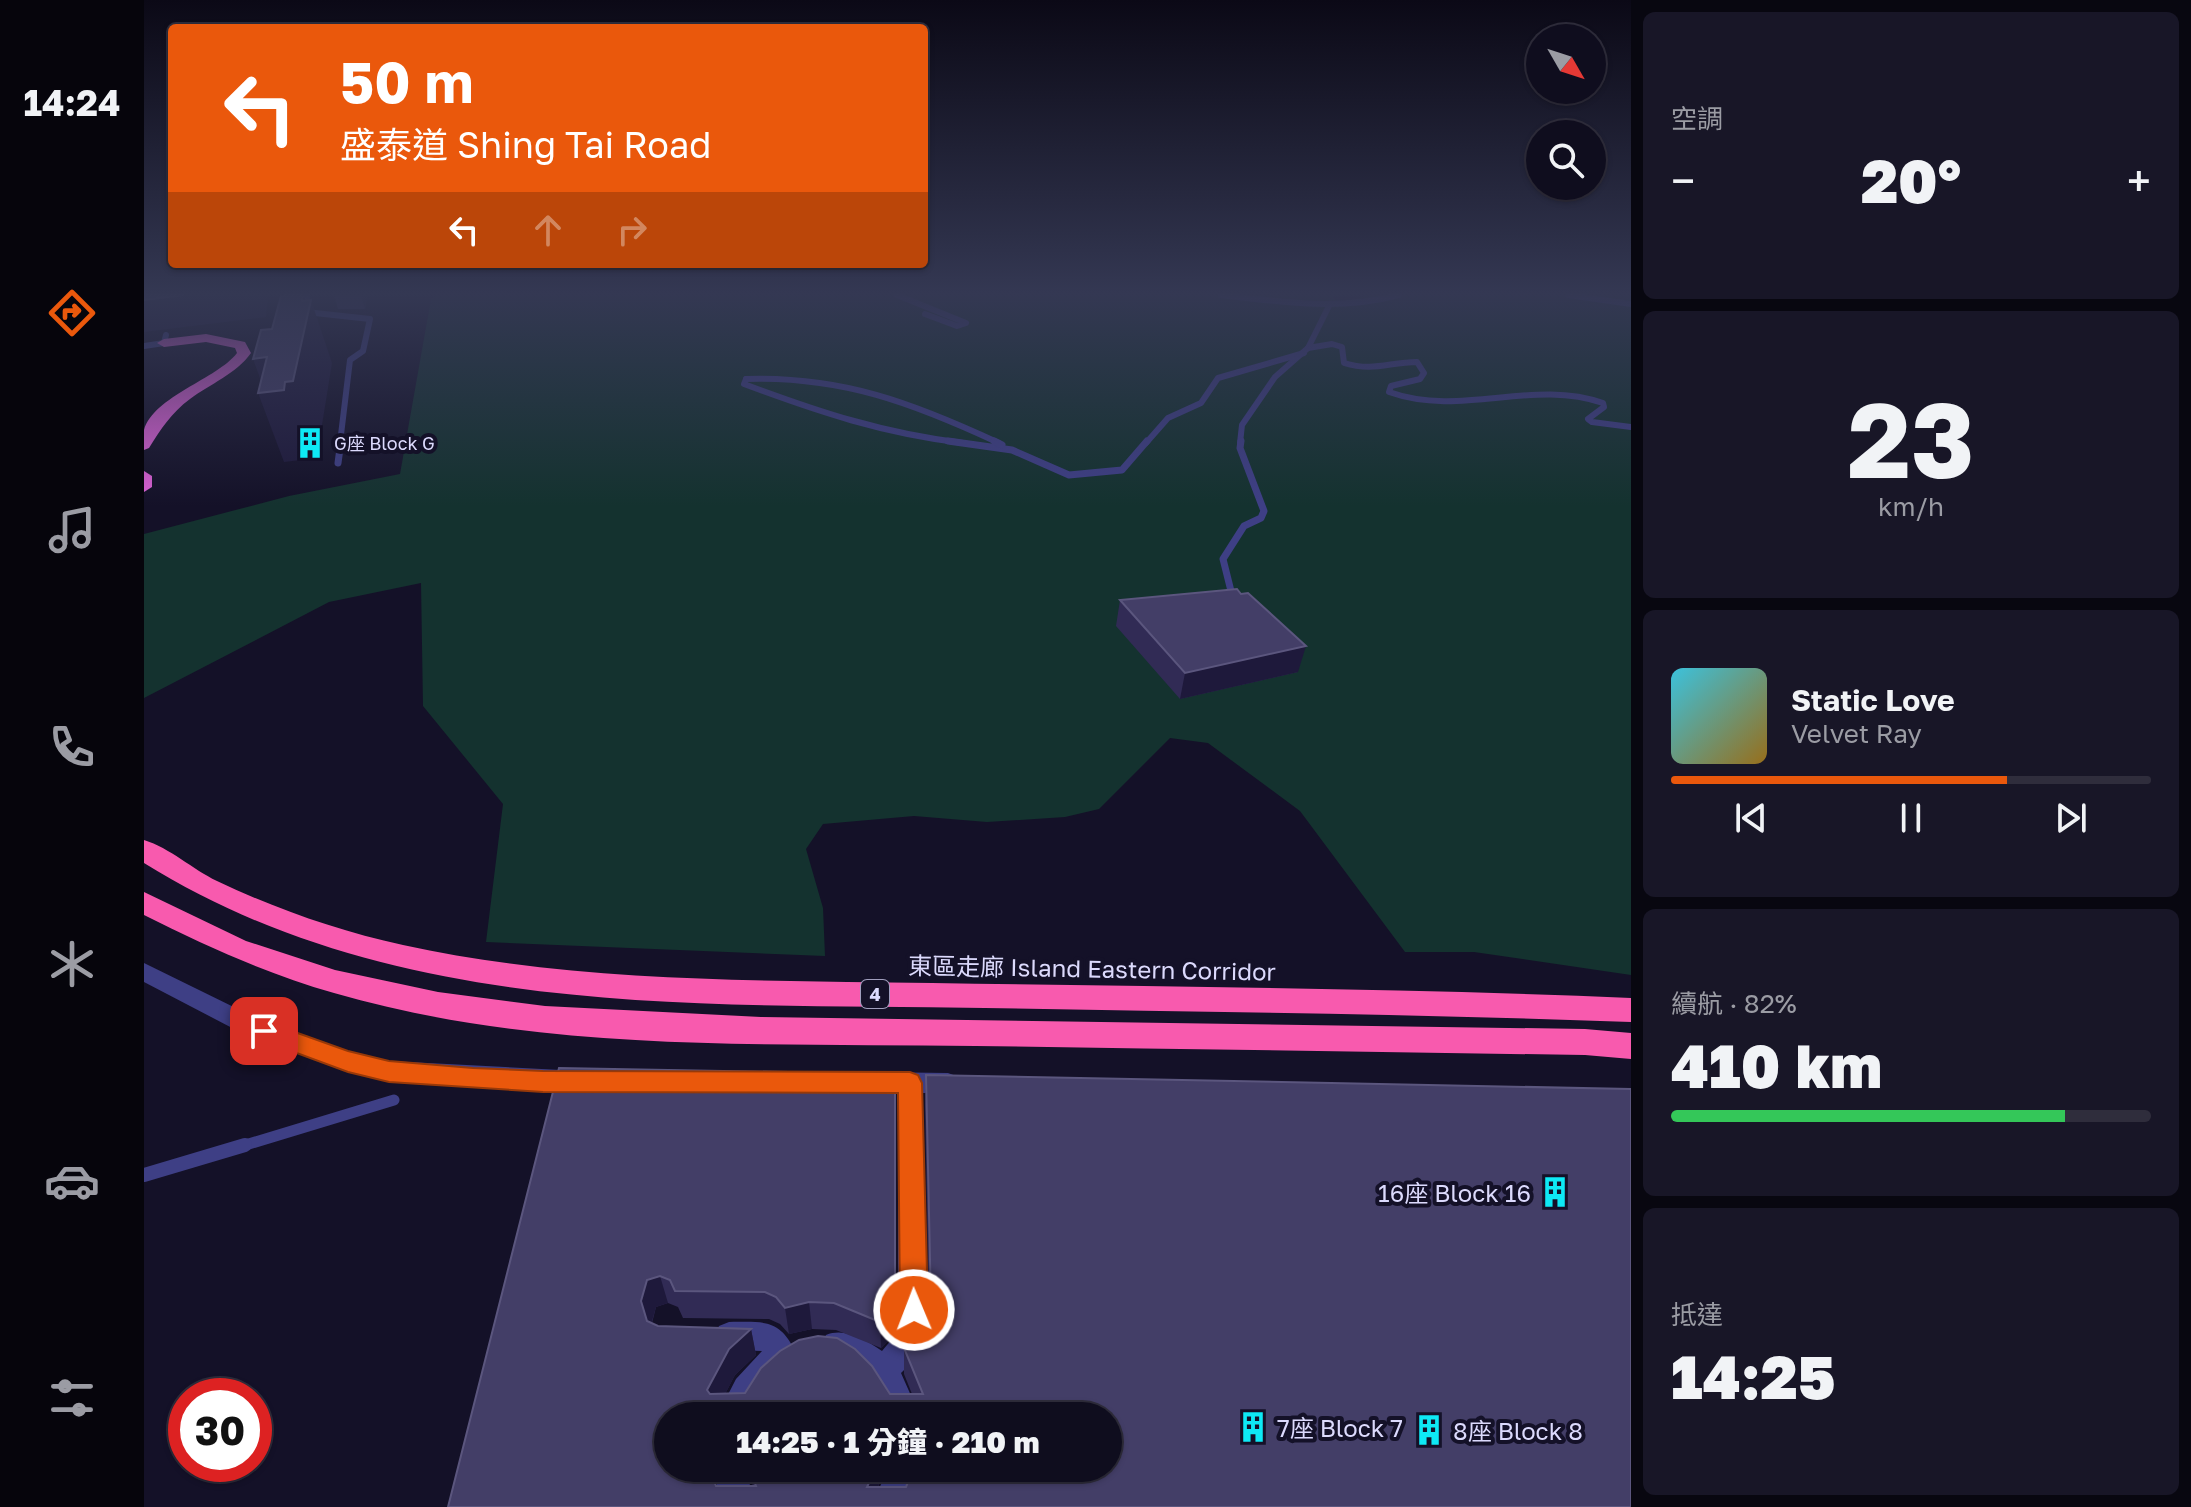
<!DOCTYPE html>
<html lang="zh-TW">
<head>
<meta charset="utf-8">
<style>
	:root { --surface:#0f0d1e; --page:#181627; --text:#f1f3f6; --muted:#9b9ca4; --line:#2f2d3c; --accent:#ea580c }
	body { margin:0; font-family:"Golos Text","Noto Sans TC",sans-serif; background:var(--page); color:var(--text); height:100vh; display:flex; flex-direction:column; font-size:30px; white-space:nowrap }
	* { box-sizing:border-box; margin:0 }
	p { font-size:26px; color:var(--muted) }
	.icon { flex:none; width:44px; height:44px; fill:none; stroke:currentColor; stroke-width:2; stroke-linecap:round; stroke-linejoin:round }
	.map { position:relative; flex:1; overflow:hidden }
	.sheet { display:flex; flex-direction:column; gap:12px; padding:12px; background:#080710; width:560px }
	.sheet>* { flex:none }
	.guide { position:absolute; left:24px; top:24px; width:760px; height:244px; border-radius:8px; box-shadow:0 2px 6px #0004,0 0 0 2px var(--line); background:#ea580c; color:#fff; overflow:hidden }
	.needle { width:52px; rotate:129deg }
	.tools { position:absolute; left:1382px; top:24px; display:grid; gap:16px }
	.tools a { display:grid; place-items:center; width:80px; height:80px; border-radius:50%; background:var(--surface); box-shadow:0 2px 6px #0004,0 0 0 2px var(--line); font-size:40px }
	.speed { position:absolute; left:24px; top:1378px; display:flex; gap:16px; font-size:40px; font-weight:700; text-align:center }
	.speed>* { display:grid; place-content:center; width:104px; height:104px; border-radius:50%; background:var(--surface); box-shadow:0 2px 6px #0004,0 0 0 2px var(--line); line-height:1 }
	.speed .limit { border:12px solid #d22; background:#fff; color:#111 }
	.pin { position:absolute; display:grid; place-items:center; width:68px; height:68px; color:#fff; margin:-34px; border-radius:16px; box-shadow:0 4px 12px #0006 }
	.me { position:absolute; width:88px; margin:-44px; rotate:359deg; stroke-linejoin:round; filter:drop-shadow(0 0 6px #0008) }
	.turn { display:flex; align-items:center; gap:28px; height:168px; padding:0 40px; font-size:36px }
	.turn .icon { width:104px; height:104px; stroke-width:2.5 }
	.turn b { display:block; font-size:56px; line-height:68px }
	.lanes { display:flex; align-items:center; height:76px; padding:0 40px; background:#0003; justify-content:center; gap:40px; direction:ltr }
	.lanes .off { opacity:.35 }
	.big { font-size:60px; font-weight:800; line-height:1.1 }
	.sheet .tile { flex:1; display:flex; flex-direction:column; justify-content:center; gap:12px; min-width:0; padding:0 28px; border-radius:12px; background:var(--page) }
	.sheet .dial { align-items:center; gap:0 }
	.dial b { font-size:104px; line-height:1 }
	.song { display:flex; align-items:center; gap:24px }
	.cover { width:96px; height:96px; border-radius:12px; background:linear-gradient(135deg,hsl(190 70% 55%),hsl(40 70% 35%)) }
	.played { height:8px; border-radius:4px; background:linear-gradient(90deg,var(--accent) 70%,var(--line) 70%) }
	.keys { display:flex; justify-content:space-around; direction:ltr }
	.heat { display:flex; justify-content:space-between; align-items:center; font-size:44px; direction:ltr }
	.charge { height:12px; border-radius:6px; background:linear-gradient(90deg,#34c759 82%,var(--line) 0) }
	.trip { position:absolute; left:510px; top:1402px; width:468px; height:80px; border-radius:40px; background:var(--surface); box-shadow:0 2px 6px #0004,0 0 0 2px var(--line); font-weight:800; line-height:80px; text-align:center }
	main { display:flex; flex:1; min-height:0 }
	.dock { display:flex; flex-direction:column; width:144px; justify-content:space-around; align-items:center; background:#06050c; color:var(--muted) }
	.dock .icon { width:56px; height:56px }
	.dock .current { color:var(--accent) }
	.dock b { font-size:36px; color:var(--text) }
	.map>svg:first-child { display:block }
</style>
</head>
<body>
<main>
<nav class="dock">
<b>14:24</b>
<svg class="icon current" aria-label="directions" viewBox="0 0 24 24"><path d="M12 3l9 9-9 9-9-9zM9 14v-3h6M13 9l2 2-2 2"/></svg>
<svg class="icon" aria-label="music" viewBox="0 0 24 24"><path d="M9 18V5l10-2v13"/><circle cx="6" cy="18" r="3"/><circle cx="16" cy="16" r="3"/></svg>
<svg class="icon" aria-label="phone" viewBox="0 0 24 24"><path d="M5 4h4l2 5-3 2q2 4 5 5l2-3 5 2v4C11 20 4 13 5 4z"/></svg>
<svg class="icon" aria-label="climate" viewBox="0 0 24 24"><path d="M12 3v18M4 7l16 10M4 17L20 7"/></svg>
<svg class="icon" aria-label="car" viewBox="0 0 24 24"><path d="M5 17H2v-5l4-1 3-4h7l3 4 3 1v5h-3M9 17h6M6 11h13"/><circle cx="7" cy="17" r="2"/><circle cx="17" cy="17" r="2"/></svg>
<svg class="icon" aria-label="filters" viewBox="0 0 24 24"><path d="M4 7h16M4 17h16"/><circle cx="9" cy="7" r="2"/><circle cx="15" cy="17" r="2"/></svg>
</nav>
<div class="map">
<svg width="1487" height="1507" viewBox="0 0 1487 1507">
	<rect width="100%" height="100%" fill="#141128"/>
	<path fill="#14322f" d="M 292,295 L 1192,295 L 1189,298 L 1200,305 L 1221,295 L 1487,295 L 1487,975 L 1330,952 L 1261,952 L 1156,811 L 1064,743 L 1026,738 L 955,809 L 921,817 L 843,822 L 770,816 L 679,824 L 662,849 L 679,908 L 681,956 L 342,942 L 359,804 L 279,706 L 277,583 L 185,602 L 0,698 L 0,534 L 145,496 L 256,474 L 287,299 Z"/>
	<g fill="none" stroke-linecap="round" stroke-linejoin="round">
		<g stroke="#3e3f85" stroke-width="6">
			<path d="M 163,295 L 162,312 L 226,319 L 219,351 L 206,360 L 196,443"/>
			<path d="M 753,295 L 822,323 L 813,326 L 781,314"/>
			<path d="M 1077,295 C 1137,302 1195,311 1255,295"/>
			<path d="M 1424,295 L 1487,304"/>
			<path d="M 0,346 L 20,343 L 22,335"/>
			<path d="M 1164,348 L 1188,344 L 1198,347 L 1200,363 C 1230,372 1245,362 1273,362 L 1280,373 L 1276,379 L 1247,386 L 1245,392 C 1318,418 1389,378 1459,403 L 1460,407 L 1444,419 L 1448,422 L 1487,427"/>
			<path d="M 602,379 L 600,384 C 675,412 738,433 819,443"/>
			<path d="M 602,379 C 698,376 769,403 855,443"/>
			<path d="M 1002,443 L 1024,418 L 1057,403 L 1074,378 L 1160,353"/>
			<path d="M 1096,443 L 1098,425 L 1131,377 L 1164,348 L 1186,304"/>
		</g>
		<g stroke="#3e3f85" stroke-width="7">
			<path d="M 804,441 L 868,450 L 925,475 L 978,470 L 1003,441"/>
			<path d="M 850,441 L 858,445"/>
			<path d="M 194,463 L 197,441"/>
			<path d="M 1089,599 L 1079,559 L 1100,526 L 1117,518 L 1120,511 L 1096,448 L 1097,441"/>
		</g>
		<path stroke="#3e3f85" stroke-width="11" d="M 95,1147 L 250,1100"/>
		<path stroke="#3e3f85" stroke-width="14" d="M 0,1175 L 101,1145"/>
		<g fill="#3e3f85" fill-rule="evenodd">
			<path d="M 0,963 L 108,1016 L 205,1052 L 245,1061 L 436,1071 L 444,1074 L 448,1081 L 444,1088 L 436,1091 L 245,1081 L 204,1072 L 92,1030 L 0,982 Z"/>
			<path d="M 730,1072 L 804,1073 L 812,1076 L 816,1083 L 812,1090 L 804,1093 L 778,1093 L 782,1332 L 771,1359 L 757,1373 L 776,1416 L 746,1416 C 732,1375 719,1370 682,1355 L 678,1345 L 682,1335 C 701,1327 722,1340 738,1351 L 754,1332 L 754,1093 L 722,1089 L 718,1082 L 722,1075 Z"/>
			<path d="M 585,1322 C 619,1322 637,1318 652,1354 L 648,1364 L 618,1391 L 603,1416 L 573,1416 L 592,1379 L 618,1351 L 585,1350 L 575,1346 L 571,1336 L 575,1326 Z"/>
			<path d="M 569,1468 L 599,1468 L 615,1507 L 582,1507 L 573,1486 Z"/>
			<path d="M 745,1468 L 775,1468 L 760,1507 L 726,1507 Z"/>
		</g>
		<g fill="#d960d3" fill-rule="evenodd">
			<path d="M 62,334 L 101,342 L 107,353 C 92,374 66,384 46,399 C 27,413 17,429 5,448 L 0,450 C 0,444 0,435 0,430 C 10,396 73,379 93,353 L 91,348 L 62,342 L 20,347 L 13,343 L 20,339 Z"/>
			<path d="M 0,471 L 8,476 L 8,487 L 0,492 Z"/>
		</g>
		<g fill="#f85aae" fill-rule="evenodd">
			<path d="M 0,840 C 26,848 48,869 73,881 C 132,909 194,931 259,945 C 433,983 611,980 788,983 C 1021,987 1254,988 1487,998 L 1487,1022 C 1272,1014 1057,1012 841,1008 C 556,1003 252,1020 0,863 Z"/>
			<path d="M 0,892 L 102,941 L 191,970 L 294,992 L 401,1006 L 617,1017 L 1441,1029 L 1487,1033 L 1487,1059 L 1441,1055 C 1238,1052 1035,1049 832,1046 C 619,1043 396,1053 190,993 C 123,974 62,946 0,915 Z"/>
		</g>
	</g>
	<g fill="#312b55" fill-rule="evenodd">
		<path d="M 190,295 L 224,295 L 221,309 L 194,309 Z"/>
		<path d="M 976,600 L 1154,672 L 1036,699 L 972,626 Z"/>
		<path d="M 415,1068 L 751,1331 L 748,1337 L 737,1348 L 692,1330 L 668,1329 L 645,1334 L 636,1324 L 625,1319 L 539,1318 L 534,1307 L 524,1303 L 512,1307 L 508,1323 L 514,1326 L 607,1329 L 612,1355 L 591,1375 L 581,1394 L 768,1394 L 760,1374 L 760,1348 L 775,1334 L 785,1310 L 781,1105 L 782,1075 L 1487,1507 L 304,1507 ZM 524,1416 L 964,1416 L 762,1487 L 734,1487 L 742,1468 L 602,1468 L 609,1486 L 572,1486 L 568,1477 L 567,1468 L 524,1468 Z"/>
	</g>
	<g fill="#1e193b">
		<path d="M 40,295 L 127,295 L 124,296 L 122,317 L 0,332 L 0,300 Z"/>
		<path d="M 159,295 L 165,309 L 167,300 L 188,363 L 174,450 L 166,451 L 165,459 L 140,462 L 114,393 L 121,392 L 109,359 L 158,301 Z"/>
		<path d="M 217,295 L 224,295 L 221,309 Z"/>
		<path d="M 1162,646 L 1154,672 L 1036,699 L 1041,673 Z"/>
		<path d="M 516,1276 L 524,1303 L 512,1307 L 506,1328 L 503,1321 L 497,1301 L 503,1280 Z"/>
		<path d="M 665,1302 L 668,1329 L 645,1334 L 641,1308 Z"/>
		<path d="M 751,1305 L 751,1331 L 748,1337 L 737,1348 L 736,1322 Z"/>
		<path d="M 607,1329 L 612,1355 L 591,1375 L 570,1415 L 563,1390 L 585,1349 Z"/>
		<path d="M 732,1468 L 742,1468 L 725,1507 L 723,1487 Z"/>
	</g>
	<g fill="#433e67" stroke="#5b567e" stroke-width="2" fill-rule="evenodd">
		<path d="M 0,295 L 40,295 L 0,300 Z"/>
		<path d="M 145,295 L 159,295 L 158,301 L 167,300 L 149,381 L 141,382 L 140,390 L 114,393 L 123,357 L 109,359 L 117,330 L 128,329 L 137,296 Z"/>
		<path d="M 1093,589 L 1097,594 L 1104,593 L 1162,646 L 1041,673 L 976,600 Z"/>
		<path d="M 415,1068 L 751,1074 L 751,1305 L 749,1311 L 736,1322 L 690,1303 L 665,1302 L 641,1308 L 632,1297 L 621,1292 L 531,1291 L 526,1280 L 516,1276 L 503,1280 L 497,1301 L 503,1321 L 514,1326 L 607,1329 L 585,1349 L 563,1390 L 566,1394 L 601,1393 L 617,1368 L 636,1351 L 655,1340 L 674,1336 L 693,1338 L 711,1349 L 728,1366 L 746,1394 L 779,1394 L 760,1348 L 775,1334 L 787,1305 L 782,1075 L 1487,1089 L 1487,1507 L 304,1507 ZM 524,1416 L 964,1416 L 964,1468 L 770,1468 L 762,1487 L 723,1487 L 732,1468 L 605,1468 L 612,1486 L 572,1486 L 565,1468 L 524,1468 Z"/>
	</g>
	<linearGradient id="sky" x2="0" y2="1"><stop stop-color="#0b0916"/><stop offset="0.58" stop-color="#343853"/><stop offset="1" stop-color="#343853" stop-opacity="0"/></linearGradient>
	<rect width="1487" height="506" fill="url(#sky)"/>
	<path fill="#ea580c" stroke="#983908" stroke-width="2" d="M 120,1021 L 204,1051 L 245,1061 L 329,1068 L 399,1071 L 766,1072 L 774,1075 L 778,1083 L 784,1310 L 779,1320 L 770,1324 L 760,1320 L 756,1310 L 754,1093 L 399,1092 L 245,1082 L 204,1072 L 112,1038 L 109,1031 L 112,1024 Z"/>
	<defs>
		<symbol id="building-bare" viewBox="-9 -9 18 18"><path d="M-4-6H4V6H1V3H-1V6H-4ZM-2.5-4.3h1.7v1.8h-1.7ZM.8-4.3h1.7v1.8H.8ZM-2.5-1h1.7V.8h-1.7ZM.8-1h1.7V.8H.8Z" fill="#0ee9f5" stroke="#141128" stroke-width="2.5" paint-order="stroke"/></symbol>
	</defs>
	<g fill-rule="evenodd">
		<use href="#building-bare" x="144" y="421" width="44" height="44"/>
		<use href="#building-bare" x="1389" y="1170" width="44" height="44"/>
		<use href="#building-bare" x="1087" y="1405" width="44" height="44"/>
		<use href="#building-bare" x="1263" y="1408" width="44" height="44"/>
	</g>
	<g text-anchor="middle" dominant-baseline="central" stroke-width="8" stroke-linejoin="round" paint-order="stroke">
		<g font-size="18" fill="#dcdafd" stroke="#141128" text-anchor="start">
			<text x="190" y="443">G座 Block G</text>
		</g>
		<rect fill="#141128" stroke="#a09ebd" stroke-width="2" x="717" y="980" width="28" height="28" rx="6"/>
		<g font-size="18" font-weight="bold" fill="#dcdafd">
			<text x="731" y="994">4</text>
		</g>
		<g font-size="24" fill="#dcdafd" stroke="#141128">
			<text transform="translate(948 968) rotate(1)">東區走廊 Island Eastern Corridor</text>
		</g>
		<g font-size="24" fill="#dcdafd" stroke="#141128" text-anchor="start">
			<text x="1387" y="1192" text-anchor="end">16座 Block 16</text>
			<text x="1133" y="1427">7座 Block 7</text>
			<text x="1309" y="1430">8座 Block 8</text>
		</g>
	</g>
</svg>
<div class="tools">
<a><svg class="needle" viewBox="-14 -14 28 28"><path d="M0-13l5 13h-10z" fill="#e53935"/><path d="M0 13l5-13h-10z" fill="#9b9ca4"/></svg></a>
<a><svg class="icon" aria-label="search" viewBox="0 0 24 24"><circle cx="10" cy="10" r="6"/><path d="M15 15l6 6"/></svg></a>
</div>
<div class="speed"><div class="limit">30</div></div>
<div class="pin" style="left:120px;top:1031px;background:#d93025"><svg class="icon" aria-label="arrive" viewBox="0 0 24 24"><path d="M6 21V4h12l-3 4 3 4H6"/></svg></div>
<svg class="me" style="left:770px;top:1310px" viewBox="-20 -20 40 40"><circle r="17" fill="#ea580c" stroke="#fff" stroke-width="3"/><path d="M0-11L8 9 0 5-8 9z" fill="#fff"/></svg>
<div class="trip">14:25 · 1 分鐘 · 210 m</div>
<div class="guide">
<div class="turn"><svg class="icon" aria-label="left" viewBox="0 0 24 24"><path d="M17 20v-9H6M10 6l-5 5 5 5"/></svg><div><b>50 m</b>盛泰道 Shing Tai Road</div></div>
<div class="lanes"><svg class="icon" aria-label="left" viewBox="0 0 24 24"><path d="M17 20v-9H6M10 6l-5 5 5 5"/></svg><svg class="icon off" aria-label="ahead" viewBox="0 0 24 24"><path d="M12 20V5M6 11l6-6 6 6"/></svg><svg class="icon off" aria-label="right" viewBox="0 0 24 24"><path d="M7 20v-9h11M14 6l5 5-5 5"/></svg></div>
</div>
</div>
<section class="sheet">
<div class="tile"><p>空調</p>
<div class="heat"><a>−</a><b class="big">20°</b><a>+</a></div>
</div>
<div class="tile dial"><b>23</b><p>km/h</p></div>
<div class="tile">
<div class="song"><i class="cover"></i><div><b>Static Love</b><p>Velvet Ray</p></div></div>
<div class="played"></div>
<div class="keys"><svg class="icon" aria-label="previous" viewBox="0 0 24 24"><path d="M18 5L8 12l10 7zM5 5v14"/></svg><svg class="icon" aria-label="pause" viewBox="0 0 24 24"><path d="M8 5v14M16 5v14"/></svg><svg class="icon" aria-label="next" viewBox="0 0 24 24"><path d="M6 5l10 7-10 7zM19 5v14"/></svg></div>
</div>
<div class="tile"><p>續航 · 82%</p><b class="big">410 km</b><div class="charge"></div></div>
<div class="tile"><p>抵達</p><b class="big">14:25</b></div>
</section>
</main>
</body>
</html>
